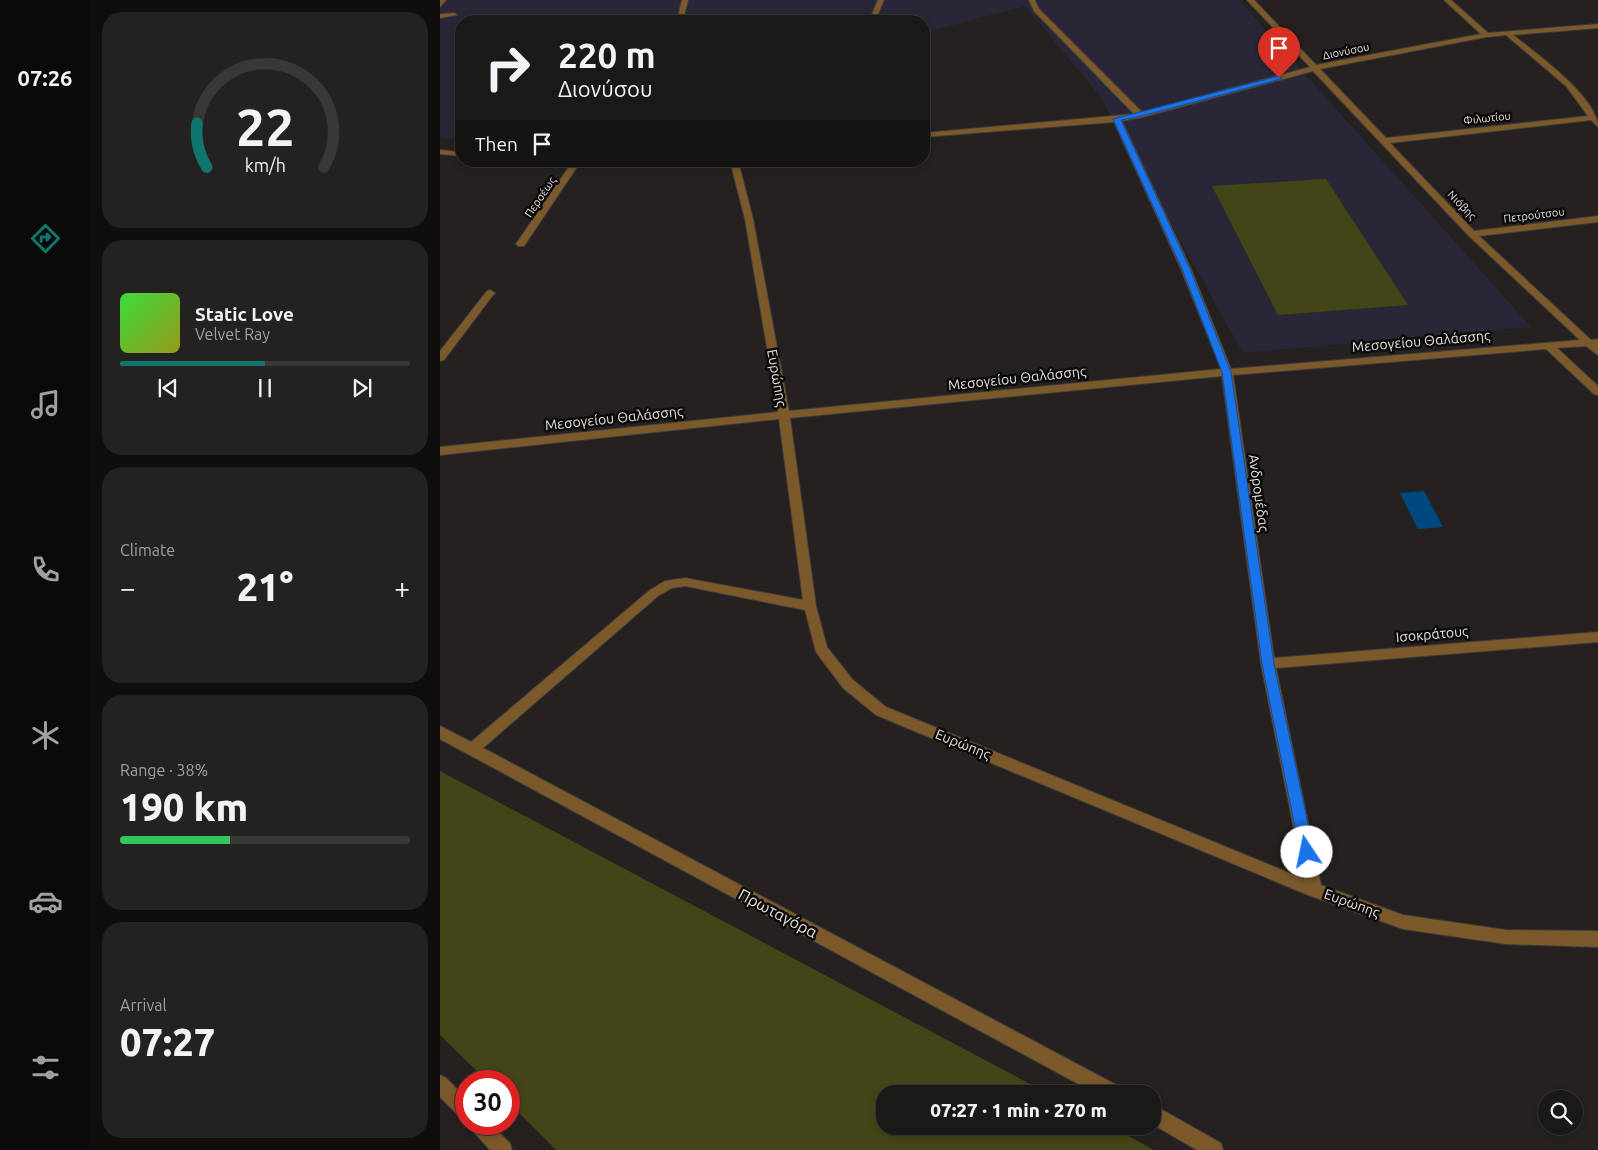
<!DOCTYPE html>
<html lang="en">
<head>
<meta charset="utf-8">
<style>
	:root { --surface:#1b1918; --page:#242221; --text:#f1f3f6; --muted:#a0a0a2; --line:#393837; --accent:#0f766e }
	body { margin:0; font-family:Ubuntu,sans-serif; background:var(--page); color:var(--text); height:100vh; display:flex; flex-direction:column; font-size:19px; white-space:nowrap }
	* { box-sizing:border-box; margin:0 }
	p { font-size:16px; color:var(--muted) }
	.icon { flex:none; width:28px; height:28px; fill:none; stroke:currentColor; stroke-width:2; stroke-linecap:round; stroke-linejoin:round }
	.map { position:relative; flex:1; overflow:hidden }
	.drawer { display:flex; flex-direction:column; gap:12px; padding:12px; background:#0f0e0d; width:350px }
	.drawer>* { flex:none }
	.banner { position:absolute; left:15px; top:15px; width:475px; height:152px; border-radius:20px; box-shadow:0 2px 8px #0003,0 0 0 1px var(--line); background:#1b1918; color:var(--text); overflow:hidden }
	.controls { position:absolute; left:1098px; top:1090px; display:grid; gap:10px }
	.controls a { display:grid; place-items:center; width:45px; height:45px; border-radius:50%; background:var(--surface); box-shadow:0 2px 8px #0003,0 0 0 1px var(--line); font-size:25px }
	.speed { position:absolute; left:15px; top:1070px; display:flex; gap:10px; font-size:25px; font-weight:700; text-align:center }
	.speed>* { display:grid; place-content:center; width:65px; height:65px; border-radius:50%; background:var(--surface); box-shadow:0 2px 8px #0003,0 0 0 1px var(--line); line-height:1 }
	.speed .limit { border:8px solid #d22; background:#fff; color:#111 }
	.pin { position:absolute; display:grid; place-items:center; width:42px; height:42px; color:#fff; margin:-51px -21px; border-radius:50% 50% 50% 0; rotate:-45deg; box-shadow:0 0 5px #0007 }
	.pin .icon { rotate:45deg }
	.me { position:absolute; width:55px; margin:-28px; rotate:349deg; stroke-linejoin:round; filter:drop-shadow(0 0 4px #0008) }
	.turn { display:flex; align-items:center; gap:18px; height:105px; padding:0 20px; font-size:22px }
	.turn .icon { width:65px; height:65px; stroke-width:2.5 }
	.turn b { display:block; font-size:35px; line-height:42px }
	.then { display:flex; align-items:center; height:48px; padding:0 20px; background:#0003; gap:10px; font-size:19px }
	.big { font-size:38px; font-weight:800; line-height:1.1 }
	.drawer .widget { flex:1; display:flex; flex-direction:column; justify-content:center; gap:8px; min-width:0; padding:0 18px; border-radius:20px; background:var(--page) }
	.drawer .dial { align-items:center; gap:0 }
	.dial svg { height:130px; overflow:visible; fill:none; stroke:var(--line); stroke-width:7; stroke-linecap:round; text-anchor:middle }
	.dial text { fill:var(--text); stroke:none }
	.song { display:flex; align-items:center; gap:15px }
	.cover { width:60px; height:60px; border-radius:8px; background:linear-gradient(135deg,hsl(120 70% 55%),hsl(60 70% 35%)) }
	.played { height:5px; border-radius:2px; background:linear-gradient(90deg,var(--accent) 50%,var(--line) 50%) }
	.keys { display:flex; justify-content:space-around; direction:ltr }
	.heat { display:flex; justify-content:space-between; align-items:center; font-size:28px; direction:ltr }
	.charge { height:8px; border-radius:4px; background:linear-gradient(90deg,#34c759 38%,var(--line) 0) }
	.trip { position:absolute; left:436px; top:1085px; width:285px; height:50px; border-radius:20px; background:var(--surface); box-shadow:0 2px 8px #0003,0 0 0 1px var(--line); font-weight:800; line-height:50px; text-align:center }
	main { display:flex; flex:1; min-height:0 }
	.menu { display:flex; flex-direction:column; width:90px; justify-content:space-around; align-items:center; background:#0b0a0a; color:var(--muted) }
	.menu .icon { width:35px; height:35px }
	.menu .selected { color:var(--accent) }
	.menu b { font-size:22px; color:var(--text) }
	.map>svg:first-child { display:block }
</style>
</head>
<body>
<main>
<nav class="menu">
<b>07:26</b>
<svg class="icon selected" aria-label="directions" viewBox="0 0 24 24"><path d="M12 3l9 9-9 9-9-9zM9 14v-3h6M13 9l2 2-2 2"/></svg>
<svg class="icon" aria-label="music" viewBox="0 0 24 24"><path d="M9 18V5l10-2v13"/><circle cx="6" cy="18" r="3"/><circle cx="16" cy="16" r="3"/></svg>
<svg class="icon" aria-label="phone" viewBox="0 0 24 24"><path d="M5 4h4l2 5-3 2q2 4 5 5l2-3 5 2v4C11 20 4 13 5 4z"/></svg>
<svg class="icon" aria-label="climate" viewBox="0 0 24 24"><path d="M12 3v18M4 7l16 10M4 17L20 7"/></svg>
<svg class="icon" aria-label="car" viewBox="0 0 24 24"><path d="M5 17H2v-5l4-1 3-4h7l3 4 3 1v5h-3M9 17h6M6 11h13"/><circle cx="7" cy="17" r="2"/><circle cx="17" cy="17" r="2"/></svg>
<svg class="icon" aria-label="filters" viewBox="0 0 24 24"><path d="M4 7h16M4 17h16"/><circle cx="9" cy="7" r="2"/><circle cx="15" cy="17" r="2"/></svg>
</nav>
<section class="drawer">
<div class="widget dial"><svg viewBox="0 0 100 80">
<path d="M14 69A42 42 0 1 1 86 69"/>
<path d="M14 69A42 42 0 0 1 8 42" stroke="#0f766e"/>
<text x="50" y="56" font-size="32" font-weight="700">22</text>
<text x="50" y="72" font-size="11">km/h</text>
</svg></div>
<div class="widget">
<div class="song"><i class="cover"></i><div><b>Static Love</b><p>Velvet Ray</p></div></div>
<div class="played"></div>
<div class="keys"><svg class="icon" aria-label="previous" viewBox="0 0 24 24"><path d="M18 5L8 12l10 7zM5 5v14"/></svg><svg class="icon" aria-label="pause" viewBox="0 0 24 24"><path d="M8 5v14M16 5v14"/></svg><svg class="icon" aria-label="next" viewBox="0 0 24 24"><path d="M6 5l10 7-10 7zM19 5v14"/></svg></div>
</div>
<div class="widget"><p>Climate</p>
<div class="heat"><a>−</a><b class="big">21°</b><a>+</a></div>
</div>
<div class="widget"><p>Range · 38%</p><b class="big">190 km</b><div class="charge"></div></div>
<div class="widget"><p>Arrival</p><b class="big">07:27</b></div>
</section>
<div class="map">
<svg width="1158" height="1150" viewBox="0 0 1158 1150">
	<rect width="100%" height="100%" fill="#242120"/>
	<path fill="#292737" d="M 4,0 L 799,0 L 1091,327 L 803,353 L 660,96 L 585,6 L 484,33 L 484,21 L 21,21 L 21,141 L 0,137 L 0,4 Z"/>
	<g fill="#424616">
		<path d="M 886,179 L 968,305 L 838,315 L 772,186 Z"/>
		<path d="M 0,771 L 609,1094 L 445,1094 L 445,1126 L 670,1126 L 714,1150 L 116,1150 L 69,1103 L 69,1081 L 47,1081 L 0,1035 Z"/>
	</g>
	<path fill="#004880" d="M 984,491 L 1003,527 L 978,529 L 960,493 Z"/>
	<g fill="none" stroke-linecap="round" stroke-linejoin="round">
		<defs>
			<g id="minor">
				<path d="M 0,0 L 6,0 L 0,7 Z"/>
				<path d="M 242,0 L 248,0 L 243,21 L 237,21 Z"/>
				<path d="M 438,0 L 444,0 L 435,21 L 429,21 Z"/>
				<path d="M 589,0 L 595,0 L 599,9 L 702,112 L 870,67 L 807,0 L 814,0 L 876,65 L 1041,34 L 1004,0 L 1011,0 L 1048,33 L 1158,24 L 1158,28 L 1073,35 C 1096,53 1158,98 1158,127 L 1151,120 L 950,143 L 1034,231 L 1158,216 L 1158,222 L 1039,236 L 1151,340 L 1158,339 L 1158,355 L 1146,346 L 1117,348 L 1158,386 L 1158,395 L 1154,394 L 1106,349 L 793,375 L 834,658 L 1158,632 L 1158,642 L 836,668 L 881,885 L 963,915 L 1066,930 L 1158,931 L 1158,947 L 1066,944 L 963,929 L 868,895 L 436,715 L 403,688 L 376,652 L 365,610 L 245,586 L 232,588 L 218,596 L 43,748 L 682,1088 L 685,1094 L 657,1094 L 0,739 L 0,726 L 31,742 L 210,590 L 225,581 L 245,578 L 363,600 L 339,419 L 0,455 L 0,447 L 338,412 L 305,219 L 290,161 L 298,161 L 313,219 L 349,411 L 781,369 L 741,269 L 674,122 L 484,137 L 484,133 L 694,114 L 594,11 ZM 1066,35 L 1126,86 L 1148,116 L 946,138 L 880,69 L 1046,37 ZM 873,71 L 1029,236 L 1140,340 L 791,369 L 751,269 L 682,121 L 703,117 ZM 782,376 L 821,664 L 864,879 L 446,707 L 413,680 L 387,647 L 376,606 L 350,418 Z"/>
				<path d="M 0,14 L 14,13 L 17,15 L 0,18 Z"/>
				<path d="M 0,150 L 21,152 L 21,156 L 0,154 Z"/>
				<path d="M 133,161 L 141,161 L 84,246 L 78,246 L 76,244 Z"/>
				<path d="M 50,290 L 55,293 L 53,295 L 4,360 L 0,361 L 0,351 L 47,291 Z"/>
				<path d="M 0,1075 L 6,1078 L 26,1098 L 26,1120 L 20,1117 L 0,1097 Z"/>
				<path d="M 712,1104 L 781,1143 L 783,1150 L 757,1150 L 712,1124 Z"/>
				<path d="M 29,1124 L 50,1124 L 70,1143 L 72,1150 L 50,1150 L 32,1130 Z"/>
			</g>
		</defs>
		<use href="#minor" stroke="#3f3c3b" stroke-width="2"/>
		<use href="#minor" fill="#7b592a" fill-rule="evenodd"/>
	</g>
	<path fill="#1a73e8" stroke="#114b97" d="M 839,76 L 842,78 L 841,79 L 702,116 L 681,120 L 750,269 L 791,372 L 834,664 L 874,852 L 872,857 L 867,858 L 862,857 L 860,852 L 822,664 L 782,372 L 742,269 L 673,119 Z"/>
	<g text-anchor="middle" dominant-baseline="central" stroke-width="5" stroke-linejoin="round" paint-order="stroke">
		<g font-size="11" fill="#e3e0df" stroke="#0d0b0a">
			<text transform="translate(906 51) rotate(-11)">Διονύσου</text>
			<text transform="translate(1047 118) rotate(-6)">Φιλωτίου</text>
			<text transform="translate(100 197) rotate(-56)">Περσέως</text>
			<text transform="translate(1022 205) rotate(46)">Νιόβης</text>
			<text transform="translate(1094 215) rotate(-7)">Πετρούτσου</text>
		</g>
		<g font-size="14" fill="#e3e0df" stroke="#0d0b0a">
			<text transform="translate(981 341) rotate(-5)">Μεσογείου Θαλάσσης</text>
			<text transform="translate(337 378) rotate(80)">Ευρώπης</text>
			<text transform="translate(577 378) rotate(-6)">Μεσογείου Θαλάσσης</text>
			<text transform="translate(174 418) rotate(-6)">Μεσογείου Θαλάσσης</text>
			<text transform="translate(819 493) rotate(82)">Ανδρομέδας</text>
			<text transform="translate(992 634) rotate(-5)">Ισοκράτους</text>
			<text transform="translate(523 744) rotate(22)">Ευρώπης</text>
			<text transform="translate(912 903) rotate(20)">Ευρώπης</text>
		</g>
		<g font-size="16" fill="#e3e0df" stroke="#0d0b0a">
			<text transform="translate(338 913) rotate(28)">Πρωταγόρα</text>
		</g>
	</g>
</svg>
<div class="controls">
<a><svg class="icon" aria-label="search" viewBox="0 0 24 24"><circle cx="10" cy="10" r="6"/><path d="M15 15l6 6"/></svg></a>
</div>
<div class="speed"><div class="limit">30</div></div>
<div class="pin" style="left:839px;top:78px;background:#d93025"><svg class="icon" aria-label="arrive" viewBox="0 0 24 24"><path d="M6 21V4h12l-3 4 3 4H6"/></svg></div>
<svg class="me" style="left:867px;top:852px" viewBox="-20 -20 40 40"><circle r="19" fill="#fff"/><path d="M0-13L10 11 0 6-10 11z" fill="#1a73e8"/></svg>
<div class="trip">07:27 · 1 min · 270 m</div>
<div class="banner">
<div class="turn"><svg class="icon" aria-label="right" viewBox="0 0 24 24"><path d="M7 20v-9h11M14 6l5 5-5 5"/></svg><div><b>220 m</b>Διονύσου</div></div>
<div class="then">Then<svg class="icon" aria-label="arrive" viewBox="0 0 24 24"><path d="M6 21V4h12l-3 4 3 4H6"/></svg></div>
</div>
</div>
</main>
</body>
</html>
